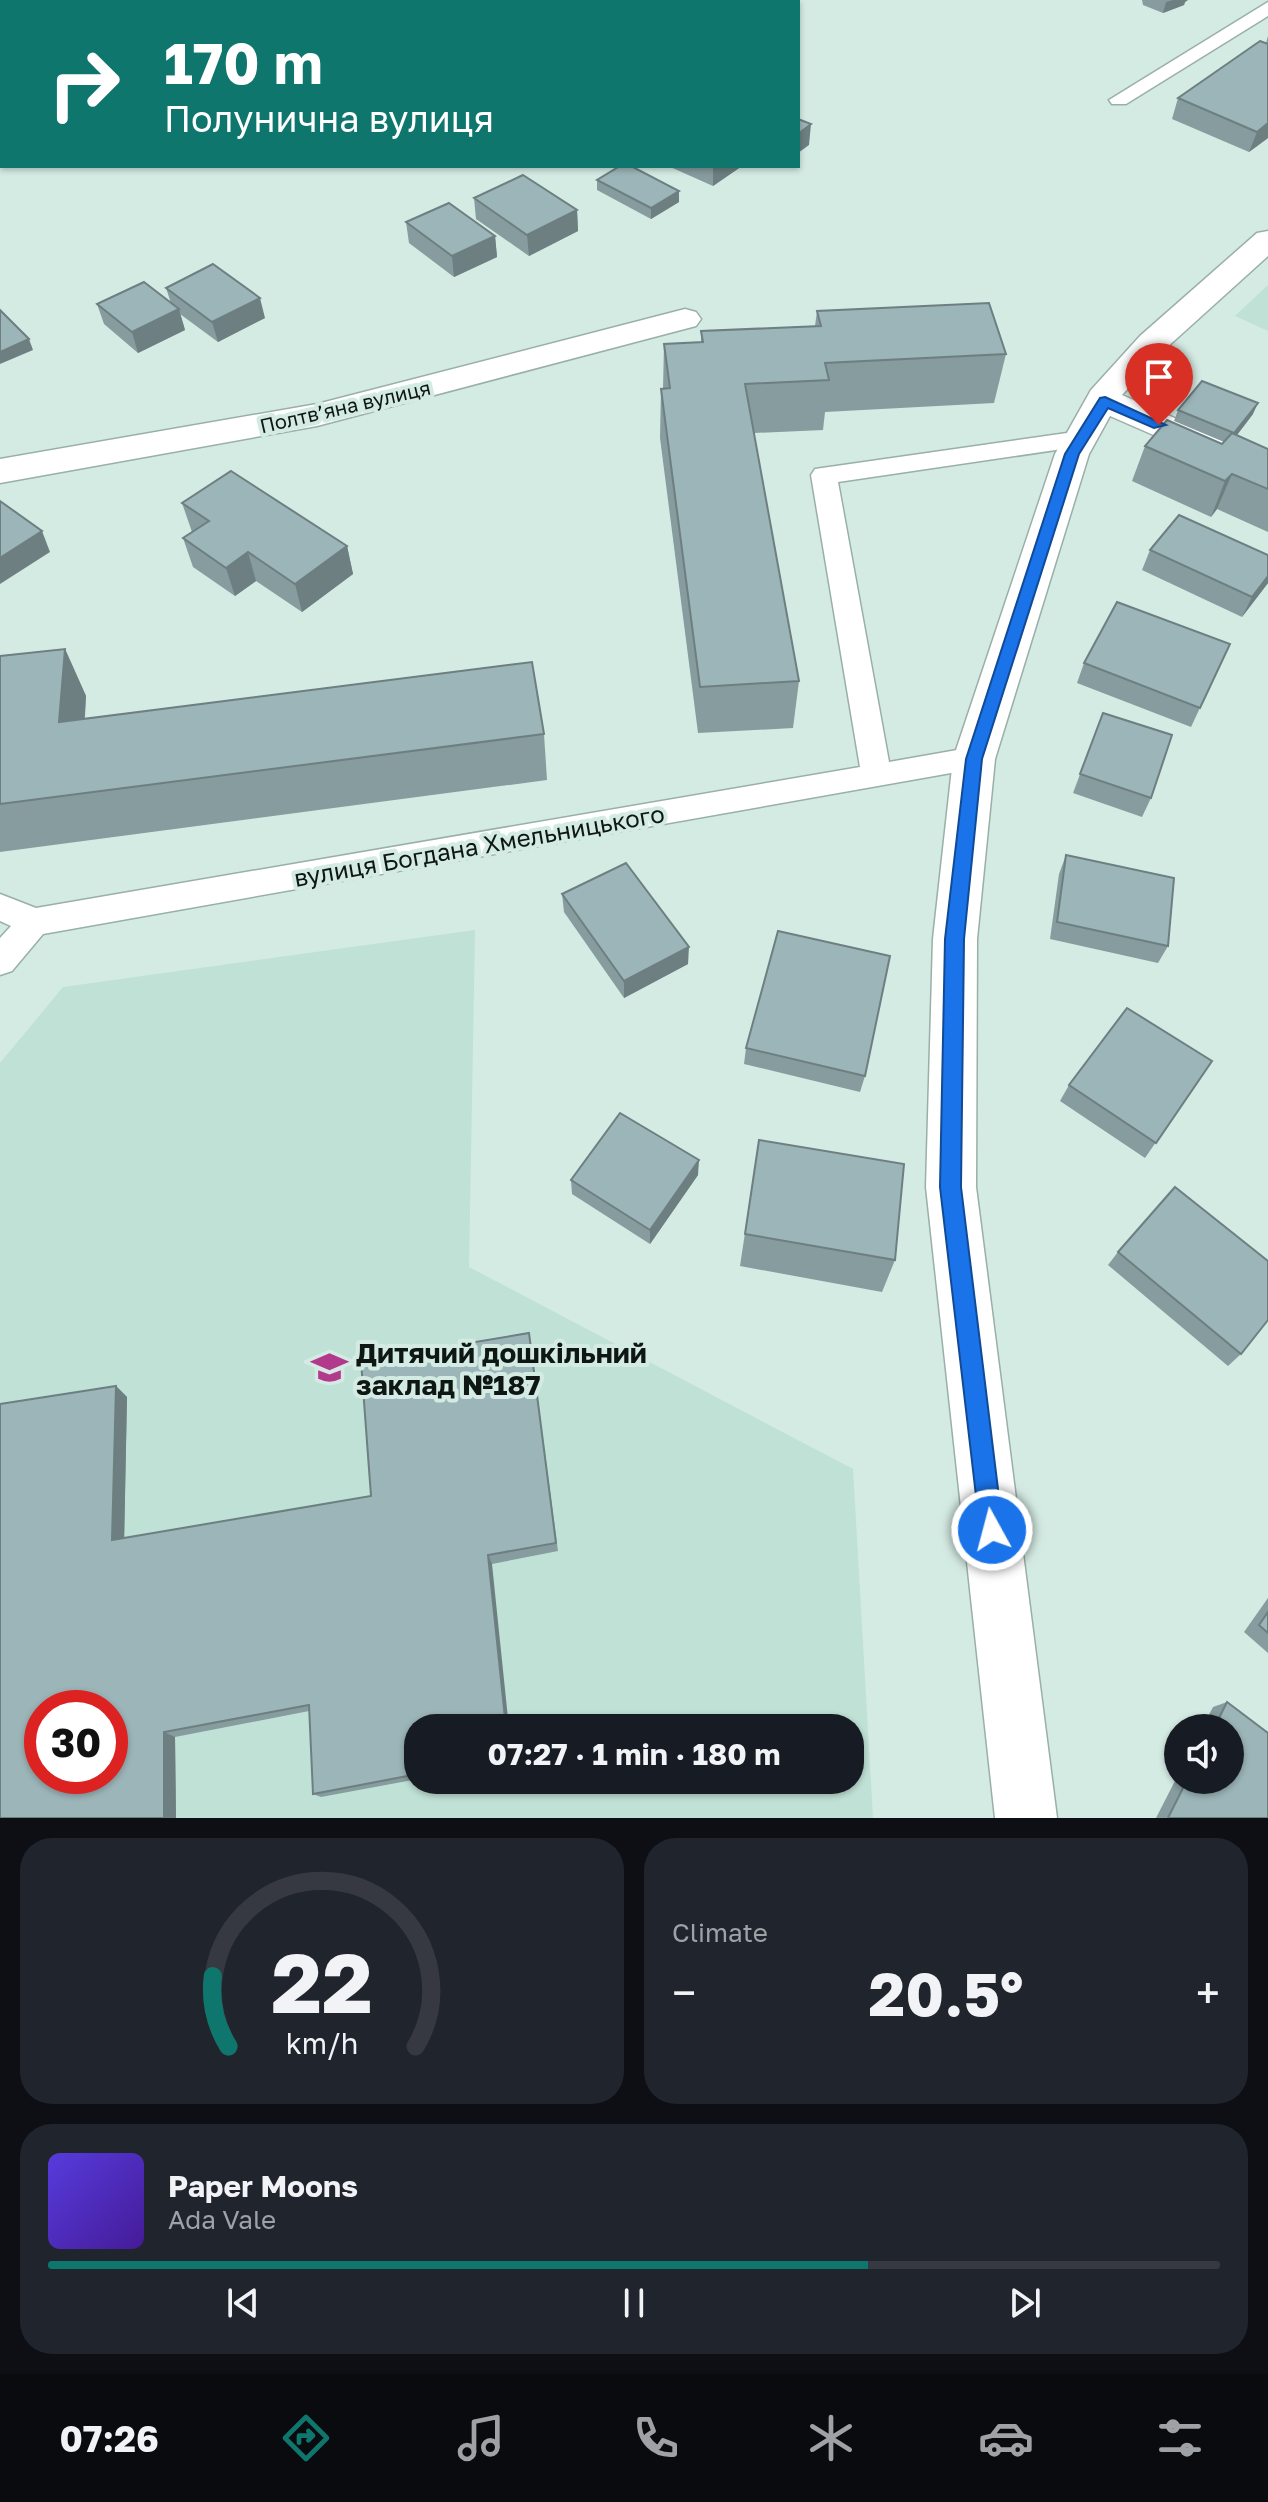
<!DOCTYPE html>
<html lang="en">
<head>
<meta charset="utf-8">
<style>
	:root { --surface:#171b24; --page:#20242c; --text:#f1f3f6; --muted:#9ea1a6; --line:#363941; --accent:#0f766e }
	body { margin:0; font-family:"Golos Text",sans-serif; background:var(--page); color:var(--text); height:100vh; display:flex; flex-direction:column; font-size:30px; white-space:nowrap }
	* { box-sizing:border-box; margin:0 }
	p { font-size:26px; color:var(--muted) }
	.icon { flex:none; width:44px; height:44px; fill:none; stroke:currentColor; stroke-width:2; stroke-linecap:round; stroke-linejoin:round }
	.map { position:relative; height:1818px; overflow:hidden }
	.side { display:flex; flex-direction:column; gap:20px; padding:20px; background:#0d0f14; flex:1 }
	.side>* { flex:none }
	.banner { position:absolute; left:0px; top:0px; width:800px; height:168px; box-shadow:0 2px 6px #0004; background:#0f766e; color:#fff; overflow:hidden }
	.tools { position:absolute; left:1164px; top:1714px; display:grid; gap:16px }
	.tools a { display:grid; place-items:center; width:80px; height:80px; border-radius:50%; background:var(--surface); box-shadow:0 2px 6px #0004; font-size:40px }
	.speed { position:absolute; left:24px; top:1690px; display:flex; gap:16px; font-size:40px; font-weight:700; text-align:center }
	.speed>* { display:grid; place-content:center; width:104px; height:104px; border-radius:50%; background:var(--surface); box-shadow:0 2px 6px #0004; line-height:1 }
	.speed .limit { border:12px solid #d22; background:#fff; color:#111 }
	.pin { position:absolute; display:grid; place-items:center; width:68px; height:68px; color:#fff; margin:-82px -34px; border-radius:50% 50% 50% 0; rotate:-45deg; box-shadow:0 0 8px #0007 }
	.pin .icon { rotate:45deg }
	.me { position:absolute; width:88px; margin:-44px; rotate:353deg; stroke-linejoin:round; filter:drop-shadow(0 0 6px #0008) }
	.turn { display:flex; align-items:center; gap:28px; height:168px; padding:0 32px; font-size:36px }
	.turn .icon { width:104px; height:104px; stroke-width:2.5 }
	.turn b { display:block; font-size:56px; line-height:68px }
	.big { font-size:60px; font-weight:700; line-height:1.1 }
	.side .tile { flex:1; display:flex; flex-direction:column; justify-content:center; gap:12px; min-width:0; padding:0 28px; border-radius:32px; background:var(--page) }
	.side .dial { align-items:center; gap:0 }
	.dial svg { height:208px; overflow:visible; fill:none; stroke:var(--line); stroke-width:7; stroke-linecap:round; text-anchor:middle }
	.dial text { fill:var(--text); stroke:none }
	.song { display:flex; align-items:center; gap:24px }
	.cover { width:96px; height:96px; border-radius:12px; background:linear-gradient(135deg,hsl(250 70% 55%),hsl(260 70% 35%)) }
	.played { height:8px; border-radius:4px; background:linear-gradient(90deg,var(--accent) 70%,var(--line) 70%) }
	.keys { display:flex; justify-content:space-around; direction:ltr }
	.heat { display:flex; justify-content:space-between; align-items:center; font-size:44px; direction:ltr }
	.side .tiles { flex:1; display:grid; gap:20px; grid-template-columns:1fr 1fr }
	.tile:last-child { grid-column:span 2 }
	.trip { position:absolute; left:404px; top:1714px; width:460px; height:80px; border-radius:32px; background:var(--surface); box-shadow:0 2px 6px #0004; font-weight:700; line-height:80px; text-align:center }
	.dock { display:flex; height:128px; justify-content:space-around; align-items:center; background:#090b0e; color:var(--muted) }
	.dock .icon { width:56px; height:56px }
	.dock .active { color:var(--accent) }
	.dock b { font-size:36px; color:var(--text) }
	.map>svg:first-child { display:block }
</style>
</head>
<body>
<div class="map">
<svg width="1268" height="1818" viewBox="0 0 1268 1818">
	<rect width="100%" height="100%" fill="#d4ebe3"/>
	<g fill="#c0e1d6" fill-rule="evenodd">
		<path d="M 1268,285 L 1268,331 L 1235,316 Z"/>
		<path d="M 475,930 L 469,1267 L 853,1469 L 873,1818 L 0,1818 L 0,1063 L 63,987 ZM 42,1708 L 110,1708 L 110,1776 L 42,1776 ZM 418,1728 L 850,1728 L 850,1780 L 418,1780 Z"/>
	</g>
	<path fill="#d7d5b8" d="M 59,0 L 373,0 L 51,2 Z"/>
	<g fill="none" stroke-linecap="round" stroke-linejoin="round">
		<defs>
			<g id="lane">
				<path d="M 1268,2 L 1268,16 L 1126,104 L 1112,104 L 1109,100 Z"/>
				<path d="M 1081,431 L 1090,433 L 1094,439 L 1090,445 L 838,482 L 889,762 L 974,747 L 985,751 L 989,759 L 985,767 L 43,934 L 12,971 L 0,975 L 0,938 L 11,926 L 0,921 L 0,894 L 36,908 L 860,767 L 811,475 L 815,469 Z"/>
			</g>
			<g id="street">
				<path d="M 1268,231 L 1268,256 L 1164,350 L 1122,395 L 1268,459 L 1268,485 L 1110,416 L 1089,454 L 995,759 L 977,939 L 976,1187 L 1057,1818 L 995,1818 L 926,1187 L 933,939 L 953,759 L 1055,454 L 1091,390 L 1140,336 L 1257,233 Z"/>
				<path d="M 685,309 L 696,312 L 701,319 L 696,326 L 317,426 L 0,483 L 0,459 L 317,404 Z"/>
			</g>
		</defs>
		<use href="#lane" stroke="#99afa7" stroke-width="3"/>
		<use href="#street" stroke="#99afa7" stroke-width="3"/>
		<use href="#lane" fill="#fff" fill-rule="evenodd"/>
		<use href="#street" fill="#fff" fill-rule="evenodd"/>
	</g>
	<g fill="#869c9e">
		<path d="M 1142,0 L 1188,0 L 1185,2 L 1184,5 L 1163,13 L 1143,5 Z"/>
		<path d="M 1268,36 L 1268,138 L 1249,152 L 1172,119 L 1178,98 L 1266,43 Z"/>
		<path d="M 668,166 L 742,166 L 713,186 Z"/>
		<path d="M 597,180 L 679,202 L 651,219 L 597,190 Z"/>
		<path d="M 474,198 L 577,210 L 578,231 L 529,256 L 476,219 Z"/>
		<path d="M 406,222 L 495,236 L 497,257 L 454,277 L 409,243 Z"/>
		<path d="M 166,288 L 265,318 L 218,342 L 180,314 L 185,330 L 138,353 L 104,324 L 97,304 L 171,303 Z"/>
		<path d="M 817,311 L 1006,354 L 994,403 L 825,412 L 823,430 L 754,433 L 799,681 L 793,728 L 698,733 L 660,438 L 661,389 L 663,389 L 664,344 L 701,342 L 701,331 L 815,326 Z"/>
		<path d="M 1178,410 L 1253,414 L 1237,435 L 1268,449 L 1268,532 L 1217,509 L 1211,517 L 1132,481 L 1145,446 L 1222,444 L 1224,442 L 1174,421 Z"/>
		<path d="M 182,503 L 347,546 L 353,574 L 302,612 L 256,581 L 235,596 L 193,567 L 183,538 L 192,532 Z"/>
		<path d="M 1150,550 L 1268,583 L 1242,617 L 1142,570 Z"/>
		<path d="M 1230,644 L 1191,727 L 1077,683 L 1084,663 Z"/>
		<path d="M 65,649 L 86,696 L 85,718 L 544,734 L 547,780 L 0,852 L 0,656 Z"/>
		<path d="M 1103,713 L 1151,798 L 1142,817 L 1073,793 Z"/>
		<path d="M 1066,855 L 1168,946 L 1158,963 L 1050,939 L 1059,874 Z"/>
		<path d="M 562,894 L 688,964 L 624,998 L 564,912 Z"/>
		<path d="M 746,1048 L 865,1076 L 860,1092 L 744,1064 Z"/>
		<path d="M 1212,1061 L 1145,1158 L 1060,1101 L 1069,1085 Z"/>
		<path d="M 759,1140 L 895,1260 L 882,1292 L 740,1266 Z"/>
		<path d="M 698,1175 L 650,1244 L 572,1194 L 571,1180 Z"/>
		<path d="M 1118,1252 L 1241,1354 L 1228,1366 L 1108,1265 Z"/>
		<path d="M 529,1333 L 558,1551 L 492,1564 L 418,1728 L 418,1779 L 321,1797 L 313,1794 L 309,1711 L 175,1737 L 176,1818 L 0,1818 L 116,1386 L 127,1397 L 124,1538 L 371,1496 Z"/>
		<path d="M 1268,1598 L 1268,1653 L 1244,1632 Z"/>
		<path d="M 1227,1702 L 1268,1818 L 1156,1818 L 1178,1775 L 1178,1780 L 1230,1780 L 1230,1728 L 1202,1728 L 1213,1707 Z"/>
	</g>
	<g fill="#6d7f81">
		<path d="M 1173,0 L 1188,0 L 1185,2 L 1184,5 L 1163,13 L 1166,2 Z"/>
		<path d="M 1268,123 L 1268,138 L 1249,152 L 1257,132 Z"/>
		<path d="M 811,124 L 809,145 L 798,153 L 798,134 Z"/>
		<path d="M 713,166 L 742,166 L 713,186 Z"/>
		<path d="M 679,191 L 679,202 L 651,219 L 651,208 Z"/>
		<path d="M 577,210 L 578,231 L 529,256 L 527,235 Z"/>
		<path d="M 495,236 L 497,257 L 454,277 L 452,256 Z"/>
		<path d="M 260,298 L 265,318 L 218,342 L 212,322 Z"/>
		<path d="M 179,309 L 185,330 L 138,353 L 132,332 Z"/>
		<path d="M 29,339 L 33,350 L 0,364 L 0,352 Z"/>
		<path d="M 1258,403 L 1253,414 L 1230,444 L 1234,433 Z"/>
		<path d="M 1232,474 L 1217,509 L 1211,517 L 1225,481 Z"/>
		<path d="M 42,531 L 50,552 L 0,584 L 0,558 Z"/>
		<path d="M 347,546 L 353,574 L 302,612 L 295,584 Z"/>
		<path d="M 248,552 L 256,581 L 235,596 L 226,568 Z"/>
		<path d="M 1268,576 L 1268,583 L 1242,617 L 1252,597 Z"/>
		<path d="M 65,649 L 86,696 L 81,767 L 59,722 Z"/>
		<path d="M 689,947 L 688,964 L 624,998 L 624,981 Z"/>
		<path d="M 699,1160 L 698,1175 L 650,1244 L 650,1230 Z"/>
		<path d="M 116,1386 L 127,1397 L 124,1549 L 112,1540 Z"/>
		<path d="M 488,1555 L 492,1564 L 509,1728 L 506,1728 Z"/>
		<path d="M 164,1732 L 175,1737 L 176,1818 L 164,1818 Z"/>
	</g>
	<g fill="#9cb5b8" stroke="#6d7f81" stroke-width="2" fill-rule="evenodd">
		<path d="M 1260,41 L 1268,44 L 1268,123 L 1257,132 L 1178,98 Z"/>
		<path d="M 798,119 L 811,124 L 798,134 Z"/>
		<path d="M 620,166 L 631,166 L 679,191 L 651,208 L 597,180 Z"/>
		<path d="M 523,175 L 577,210 L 527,235 L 474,198 Z"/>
		<path d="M 449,203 L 495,236 L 452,256 L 406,222 Z"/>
		<path d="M 213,264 L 260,298 L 212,322 L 166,288 Z"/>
		<path d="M 144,282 L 179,309 L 132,332 L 97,304 Z"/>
		<path d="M 989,303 L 1006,354 L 825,363 L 829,380 L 745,384 L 799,681 L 700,687 L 661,389 L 670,388 L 664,344 L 703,342 L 701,331 L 821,326 L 817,311 Z"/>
		<path d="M 0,310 L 29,339 L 0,352 Z"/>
		<path d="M 1202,381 L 1258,403 L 1234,433 L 1178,410 Z"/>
		<path d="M 1167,420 L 1222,444 L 1232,433 L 1268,449 L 1268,489 L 1232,474 L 1225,481 L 1145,446 Z"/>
		<path d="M 231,471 L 347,546 L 295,584 L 248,552 L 226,568 L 183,538 L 209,521 L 182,503 Z"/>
		<path d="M 0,501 L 42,531 L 0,558 Z"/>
		<path d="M 1179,515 L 1268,555 L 1268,576 L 1252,597 L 1150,550 Z"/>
		<path d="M 1117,602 L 1230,644 L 1200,708 L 1084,663 Z"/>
		<path d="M 65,649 L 59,722 L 532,662 L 544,734 L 0,804 L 0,656 Z"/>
		<path d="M 1103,713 L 1172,735 L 1151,798 L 1080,774 Z"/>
		<path d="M 1066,855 L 1174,878 L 1168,946 L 1057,922 Z"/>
		<path d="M 626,863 L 689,947 L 624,981 L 562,894 Z"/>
		<path d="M 778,931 L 890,956 L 865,1076 L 746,1048 Z"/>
		<path d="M 1127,1008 L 1212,1061 L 1156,1143 L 1069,1085 Z"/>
		<path d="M 620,1113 L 699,1160 L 650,1230 L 571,1180 Z"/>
		<path d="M 759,1140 L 904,1164 L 895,1260 L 745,1234 Z"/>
		<path d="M 1175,1187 L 1268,1261 L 1268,1320 L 1241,1354 L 1118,1252 Z"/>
		<path d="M 529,1333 L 556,1543 L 488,1555 L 506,1728 L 418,1728 L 418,1774 L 313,1794 L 309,1705 L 164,1732 L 164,1818 L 0,1818 L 0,1404 L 116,1386 L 112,1540 L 371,1496 L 361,1361 ZM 42,1708 L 110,1708 L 110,1776 L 42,1776 Z"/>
		<path d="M 1268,1612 L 1268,1633 L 1259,1625 Z"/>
		<path d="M 1227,1702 L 1268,1733 L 1268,1818 L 1168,1818 L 1187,1780 L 1230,1780 L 1230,1728 L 1214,1728 Z"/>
	</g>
	<path fill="#1a73e8" stroke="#114b97" stroke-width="2" d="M 1105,397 L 1166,425 L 1154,428 L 1108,408 L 1079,454 L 982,759 L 964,939 L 961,1187 L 1003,1530 L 1000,1538 L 992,1541 L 983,1538 L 980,1530 L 940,1187 L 945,939 L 966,759 L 1065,454 L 1100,398 Z"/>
	<defs>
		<symbol id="school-bare" viewBox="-9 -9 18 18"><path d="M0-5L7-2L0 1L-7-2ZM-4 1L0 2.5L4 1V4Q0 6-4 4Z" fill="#b2398c" stroke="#d4ebe3" stroke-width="2.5" paint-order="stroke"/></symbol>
	</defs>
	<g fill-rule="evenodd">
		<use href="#school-bare" x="304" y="1342" width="51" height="51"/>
	</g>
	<g text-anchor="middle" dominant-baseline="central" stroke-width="8" stroke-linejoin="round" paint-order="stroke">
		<g font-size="20" fill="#0f1715" stroke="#d4ebe3">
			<text transform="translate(345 406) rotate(-13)">Полтвʼяна вулиця</text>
		</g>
		<g font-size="24" fill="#0f1715" stroke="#d4ebe3">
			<text transform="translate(479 845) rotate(-10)">вулиця Богдана Хмельницького</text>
		</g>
		<g font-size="28" font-weight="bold" fill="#0f1715" stroke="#d4ebe3" text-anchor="start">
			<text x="356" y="1352">Дитячий дошкільний<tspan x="356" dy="32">заклад №187</tspan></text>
		</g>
	</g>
</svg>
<div class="tools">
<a><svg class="icon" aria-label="sound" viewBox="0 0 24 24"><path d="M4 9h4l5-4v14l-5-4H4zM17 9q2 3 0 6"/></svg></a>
</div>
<div class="speed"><div class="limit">30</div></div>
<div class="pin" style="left:1159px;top:425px;background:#d93025"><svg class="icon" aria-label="arrive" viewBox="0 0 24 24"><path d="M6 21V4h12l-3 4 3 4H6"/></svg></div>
<svg class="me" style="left:992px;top:1530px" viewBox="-20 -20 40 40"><circle r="17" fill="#1a73e8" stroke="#fff" stroke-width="3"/><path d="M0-11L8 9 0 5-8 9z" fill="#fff"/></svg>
<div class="trip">07:27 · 1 min · 180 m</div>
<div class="banner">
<div class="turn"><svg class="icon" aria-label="right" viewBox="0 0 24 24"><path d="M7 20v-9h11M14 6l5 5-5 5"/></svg><div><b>170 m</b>Полунична вулиця</div></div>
</div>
</div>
<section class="side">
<div class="tiles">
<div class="tile dial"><svg viewBox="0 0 100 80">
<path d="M14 69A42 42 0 1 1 86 69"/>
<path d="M14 69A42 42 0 0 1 8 42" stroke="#0f766e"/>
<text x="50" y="56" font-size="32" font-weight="700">22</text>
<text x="50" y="72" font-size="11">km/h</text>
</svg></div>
<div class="tile"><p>Climate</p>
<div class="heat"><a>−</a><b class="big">20.5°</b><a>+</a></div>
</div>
<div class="tile">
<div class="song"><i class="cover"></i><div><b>Paper Moons</b><p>Ada Vale</p></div></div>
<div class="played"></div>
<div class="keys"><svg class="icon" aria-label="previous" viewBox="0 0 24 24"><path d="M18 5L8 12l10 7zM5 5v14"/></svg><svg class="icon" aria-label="pause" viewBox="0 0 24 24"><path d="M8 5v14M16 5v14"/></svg><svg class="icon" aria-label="next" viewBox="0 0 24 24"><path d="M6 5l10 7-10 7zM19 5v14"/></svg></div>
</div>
</div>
</section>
<nav class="dock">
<b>07:26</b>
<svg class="icon active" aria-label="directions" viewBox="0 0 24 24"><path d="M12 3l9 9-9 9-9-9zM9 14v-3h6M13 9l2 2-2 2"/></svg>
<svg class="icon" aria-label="music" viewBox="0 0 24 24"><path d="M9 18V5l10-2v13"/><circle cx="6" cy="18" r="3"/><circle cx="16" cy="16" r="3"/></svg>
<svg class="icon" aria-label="phone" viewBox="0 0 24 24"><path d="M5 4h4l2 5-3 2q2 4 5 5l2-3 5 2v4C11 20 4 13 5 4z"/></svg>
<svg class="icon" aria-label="climate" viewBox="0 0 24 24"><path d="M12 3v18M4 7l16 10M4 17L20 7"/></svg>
<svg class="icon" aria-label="car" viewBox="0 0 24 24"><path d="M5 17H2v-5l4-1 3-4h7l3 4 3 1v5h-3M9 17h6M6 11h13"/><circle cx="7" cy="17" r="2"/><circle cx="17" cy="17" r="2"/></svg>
<svg class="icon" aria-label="filters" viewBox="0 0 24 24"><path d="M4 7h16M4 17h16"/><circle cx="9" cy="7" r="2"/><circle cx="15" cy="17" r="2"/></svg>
</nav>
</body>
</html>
